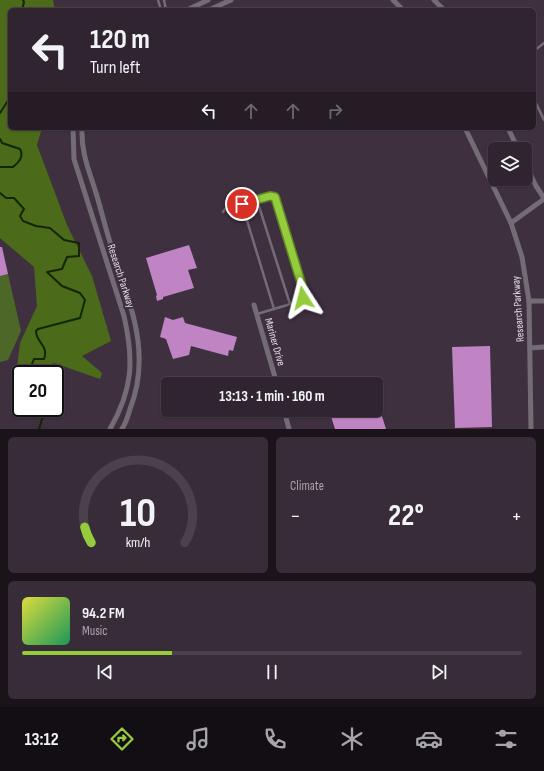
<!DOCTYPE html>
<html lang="en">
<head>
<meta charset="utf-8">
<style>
	:root { --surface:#2f2430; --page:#372c38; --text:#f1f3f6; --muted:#a7a4ab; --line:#4a414c; --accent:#94cc3c }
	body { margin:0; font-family:"Sofia Sans Condensed",sans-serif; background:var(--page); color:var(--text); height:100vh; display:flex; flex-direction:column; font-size:15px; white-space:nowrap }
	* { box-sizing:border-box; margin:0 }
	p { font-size:13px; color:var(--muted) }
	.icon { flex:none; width:22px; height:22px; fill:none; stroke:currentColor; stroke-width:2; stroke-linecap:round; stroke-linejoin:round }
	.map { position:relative; height:429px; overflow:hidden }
	.details { display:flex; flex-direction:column; gap:8px; padding:8px; background:#1a141a; flex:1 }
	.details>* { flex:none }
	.banner { position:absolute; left:8px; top:8px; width:528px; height:122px; border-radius:6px; box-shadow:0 1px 3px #0004,0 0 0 1px var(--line); background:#2f2430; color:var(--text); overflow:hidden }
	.tools { position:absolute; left:488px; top:142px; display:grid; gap:8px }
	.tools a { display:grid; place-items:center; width:44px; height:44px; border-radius:6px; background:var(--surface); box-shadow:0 1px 3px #0004,0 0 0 1px var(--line); font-size:20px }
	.speed { position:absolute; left:12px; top:365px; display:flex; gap:8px; font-size:20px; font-weight:700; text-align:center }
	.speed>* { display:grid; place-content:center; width:52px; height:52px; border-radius:50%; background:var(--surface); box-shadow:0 1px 3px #0004,0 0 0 1px var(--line); line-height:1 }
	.speed .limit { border:2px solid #111; border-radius:6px; background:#fff; color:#111 }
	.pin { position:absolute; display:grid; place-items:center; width:34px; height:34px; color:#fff; margin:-17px; border:2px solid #fff; border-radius:50%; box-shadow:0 1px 4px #0007 }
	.me { position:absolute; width:44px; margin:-22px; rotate:351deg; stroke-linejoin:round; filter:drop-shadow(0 0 3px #0008) }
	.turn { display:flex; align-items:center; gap:14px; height:84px; padding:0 16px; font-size:18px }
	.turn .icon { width:52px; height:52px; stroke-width:2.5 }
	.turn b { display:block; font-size:28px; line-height:34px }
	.lanes { display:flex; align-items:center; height:38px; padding:0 16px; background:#0003; justify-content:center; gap:20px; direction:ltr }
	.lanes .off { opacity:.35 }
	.big { font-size:30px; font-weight:700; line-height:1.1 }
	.details .widget { flex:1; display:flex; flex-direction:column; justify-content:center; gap:6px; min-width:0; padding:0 14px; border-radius:6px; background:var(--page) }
	.details .dial { align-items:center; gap:0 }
	.dial svg { height:104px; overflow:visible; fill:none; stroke:var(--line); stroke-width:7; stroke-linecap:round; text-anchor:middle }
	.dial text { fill:var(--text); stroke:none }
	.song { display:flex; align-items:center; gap:12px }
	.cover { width:48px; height:48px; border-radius:6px; background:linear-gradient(135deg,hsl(60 70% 55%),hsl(150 70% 35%)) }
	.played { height:4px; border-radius:2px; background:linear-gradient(90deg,var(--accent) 30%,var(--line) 30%) }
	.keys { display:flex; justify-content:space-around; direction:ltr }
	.heat { display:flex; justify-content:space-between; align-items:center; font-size:22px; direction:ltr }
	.details .tiles { flex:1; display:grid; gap:8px; grid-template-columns:1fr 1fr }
	.widget:last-child { grid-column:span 2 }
	.trip { position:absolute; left:161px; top:377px; width:222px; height:40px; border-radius:6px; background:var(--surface); box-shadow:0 1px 3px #0004,0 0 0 1px var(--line); font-weight:700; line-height:40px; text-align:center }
	.tab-bar { display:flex; height:64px; justify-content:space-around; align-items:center; background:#130e13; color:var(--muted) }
	.tab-bar .icon { width:28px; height:28px }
	.tab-bar .selected { color:var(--accent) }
	.tab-bar b { font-size:18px; color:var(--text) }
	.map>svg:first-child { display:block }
</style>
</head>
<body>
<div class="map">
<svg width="544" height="429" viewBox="0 0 544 429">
	<rect width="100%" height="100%" fill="#3f3040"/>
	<path fill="#4d6729" d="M 8,274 L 21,331 L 8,360 L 0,362 L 0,276 Z"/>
	<path fill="#4b6a1a" d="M 0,0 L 53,0 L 55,10 L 10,10 L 10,128 L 42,128 L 37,145 L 67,225 L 92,276 L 111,341 L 82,356 L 102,373 L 100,379 L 54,363 L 30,374 L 21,374 L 21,377 L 16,376 L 20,343 L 37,306 L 34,267 L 0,238 Z"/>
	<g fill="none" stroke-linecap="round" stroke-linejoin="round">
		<g stroke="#152500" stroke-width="2">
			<path d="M 22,10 L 24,2 L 23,0"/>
			<path d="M 0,113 L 9,99 L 10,95"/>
			<path d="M 0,139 L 2,143 L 20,149 C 24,157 19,162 13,167 L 0,167"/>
			<path d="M 0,193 L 6,198 L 14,198 L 24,209 L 20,216 L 23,221 L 36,226 L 50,228 L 64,240 L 79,243 L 79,256 L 67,257 L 62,269 L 47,272 L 62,286 L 80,293 L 85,300 L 80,318 L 38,329 L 36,331 C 36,343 49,345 44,359 L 34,359 L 32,364 L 40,374"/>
			<path d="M 39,429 L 42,419 L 49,408"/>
		</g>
	</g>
	<g fill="#c084c4">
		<path d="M 189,245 L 197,268 L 188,270 L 194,288 L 163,297 L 163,299 L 157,301 L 156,296 L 157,295 L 146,258 Z"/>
		<path d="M 0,247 L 2,247 L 8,274 L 0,276 Z"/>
		<path d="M 165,317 L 173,320 L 183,317 L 185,323 L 237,337 L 233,351 L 229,350 L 228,356 L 191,346 L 189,355 L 173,359 L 166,339 L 160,337 Z"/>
		<path d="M 490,346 L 492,427 L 455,428 L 452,347 Z"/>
		<path d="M 329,410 L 380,410 L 386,429 L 335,429 Z"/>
	</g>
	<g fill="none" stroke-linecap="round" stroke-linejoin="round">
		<g stroke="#736c74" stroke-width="2.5">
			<path d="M 158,0 L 161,10"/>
			<path d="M 164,0 L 166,10"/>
			<path d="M 534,51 L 544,43"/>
			<path d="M 534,99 L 544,120"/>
			<path d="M 257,200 L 290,304"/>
			<path d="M 242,204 L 274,309"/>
			<path d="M 223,212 L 225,209 L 270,196 L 275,197 L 304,295 L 301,301 L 257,314"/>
		</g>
		<g stroke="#736c74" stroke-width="5">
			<path d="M 393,0 L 403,10"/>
			<path d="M 434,0 L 444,10"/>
			<path d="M 187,10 L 208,0"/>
			<path d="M 209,10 L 231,0"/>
			<path d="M 73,128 L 74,159 L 124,316 C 134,360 133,389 110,429"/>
			<path d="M 82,128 C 81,153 89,170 96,193 C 102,212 106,232 113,251 C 130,305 152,353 130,409 C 128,416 126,423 122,429"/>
			<path d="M 465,128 L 511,223 L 522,257 L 529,301 L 531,429"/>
			<path d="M 508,128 L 518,149"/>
			<path d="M 525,163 L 536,186 L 544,198"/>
			<path d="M 511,223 L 544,199"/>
			<path d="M 529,301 L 544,301"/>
			<path d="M 254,305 L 277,384"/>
			<path d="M 530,348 L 544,347"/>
			<path d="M 284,410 L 289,429"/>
		</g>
	</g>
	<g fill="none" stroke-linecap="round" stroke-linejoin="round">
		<defs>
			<path id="route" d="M 242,204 L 270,196 L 275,197 L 303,289 L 303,298"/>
		</defs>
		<use href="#route" stroke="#608527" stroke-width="10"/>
		<use href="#route" stroke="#94cc3c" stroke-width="7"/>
	</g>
	<g text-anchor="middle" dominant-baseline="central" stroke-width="4" stroke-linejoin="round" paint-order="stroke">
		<g font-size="11" fill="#e0d7e1" stroke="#3f3040">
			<text transform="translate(121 276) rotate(72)">Research Parkway</text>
			<text transform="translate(518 309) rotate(-94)">Research Parkway</text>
			<text transform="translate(275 342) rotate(74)">Mariner Drive</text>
		</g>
	</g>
</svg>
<div class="tools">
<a><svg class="icon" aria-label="layers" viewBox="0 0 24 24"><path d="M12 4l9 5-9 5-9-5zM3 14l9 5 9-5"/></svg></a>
</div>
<div class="speed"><div class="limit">20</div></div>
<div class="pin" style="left:242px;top:204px;background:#d93025"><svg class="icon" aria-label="arrive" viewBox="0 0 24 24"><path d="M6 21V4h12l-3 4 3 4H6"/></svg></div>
<svg class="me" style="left:303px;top:298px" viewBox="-20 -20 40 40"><path d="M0-17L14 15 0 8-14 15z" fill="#94cc3c" stroke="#fff" stroke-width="4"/></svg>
<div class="trip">13:13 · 1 min · 160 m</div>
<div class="banner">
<div class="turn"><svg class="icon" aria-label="left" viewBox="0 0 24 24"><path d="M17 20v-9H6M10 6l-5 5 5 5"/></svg><div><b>120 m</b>Turn left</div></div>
<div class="lanes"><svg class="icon" aria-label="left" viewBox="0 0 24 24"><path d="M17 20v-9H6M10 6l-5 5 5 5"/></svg><svg class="icon off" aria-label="ahead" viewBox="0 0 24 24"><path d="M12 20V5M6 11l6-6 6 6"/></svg><svg class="icon off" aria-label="ahead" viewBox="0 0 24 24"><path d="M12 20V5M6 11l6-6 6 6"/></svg><svg class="icon off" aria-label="right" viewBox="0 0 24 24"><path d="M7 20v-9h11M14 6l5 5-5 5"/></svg></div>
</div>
</div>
<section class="details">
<div class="tiles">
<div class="widget dial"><svg viewBox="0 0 100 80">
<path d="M14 69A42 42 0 1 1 86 69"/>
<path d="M14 69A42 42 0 0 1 9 57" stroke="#94cc3c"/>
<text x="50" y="56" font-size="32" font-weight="700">10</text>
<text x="50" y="72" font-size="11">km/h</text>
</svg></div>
<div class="widget"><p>Climate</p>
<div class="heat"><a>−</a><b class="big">22°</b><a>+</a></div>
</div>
<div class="widget">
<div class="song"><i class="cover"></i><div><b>94.2 FM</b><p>Music</p></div></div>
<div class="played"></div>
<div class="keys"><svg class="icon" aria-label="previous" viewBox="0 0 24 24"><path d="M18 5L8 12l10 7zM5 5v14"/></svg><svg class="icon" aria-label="pause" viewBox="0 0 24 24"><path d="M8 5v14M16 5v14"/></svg><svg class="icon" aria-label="next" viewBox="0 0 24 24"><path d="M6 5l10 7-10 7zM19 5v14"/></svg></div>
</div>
</div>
</section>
<nav class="tab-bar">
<b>13:12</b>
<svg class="icon selected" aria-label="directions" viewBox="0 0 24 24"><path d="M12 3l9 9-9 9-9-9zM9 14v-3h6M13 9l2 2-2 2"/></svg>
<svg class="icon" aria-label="music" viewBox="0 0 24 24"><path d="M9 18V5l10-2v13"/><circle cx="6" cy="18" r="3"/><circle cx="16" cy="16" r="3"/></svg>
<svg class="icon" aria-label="phone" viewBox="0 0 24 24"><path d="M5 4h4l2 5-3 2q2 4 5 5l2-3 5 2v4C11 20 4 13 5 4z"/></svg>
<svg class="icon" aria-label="climate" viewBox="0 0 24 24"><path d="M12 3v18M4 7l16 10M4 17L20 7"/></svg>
<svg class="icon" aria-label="car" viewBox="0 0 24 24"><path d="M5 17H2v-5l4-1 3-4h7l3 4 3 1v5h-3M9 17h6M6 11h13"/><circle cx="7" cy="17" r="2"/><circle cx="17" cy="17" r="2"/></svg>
<svg class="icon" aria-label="filters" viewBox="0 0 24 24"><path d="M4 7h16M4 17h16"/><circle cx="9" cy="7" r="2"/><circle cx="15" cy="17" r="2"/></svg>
</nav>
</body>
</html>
